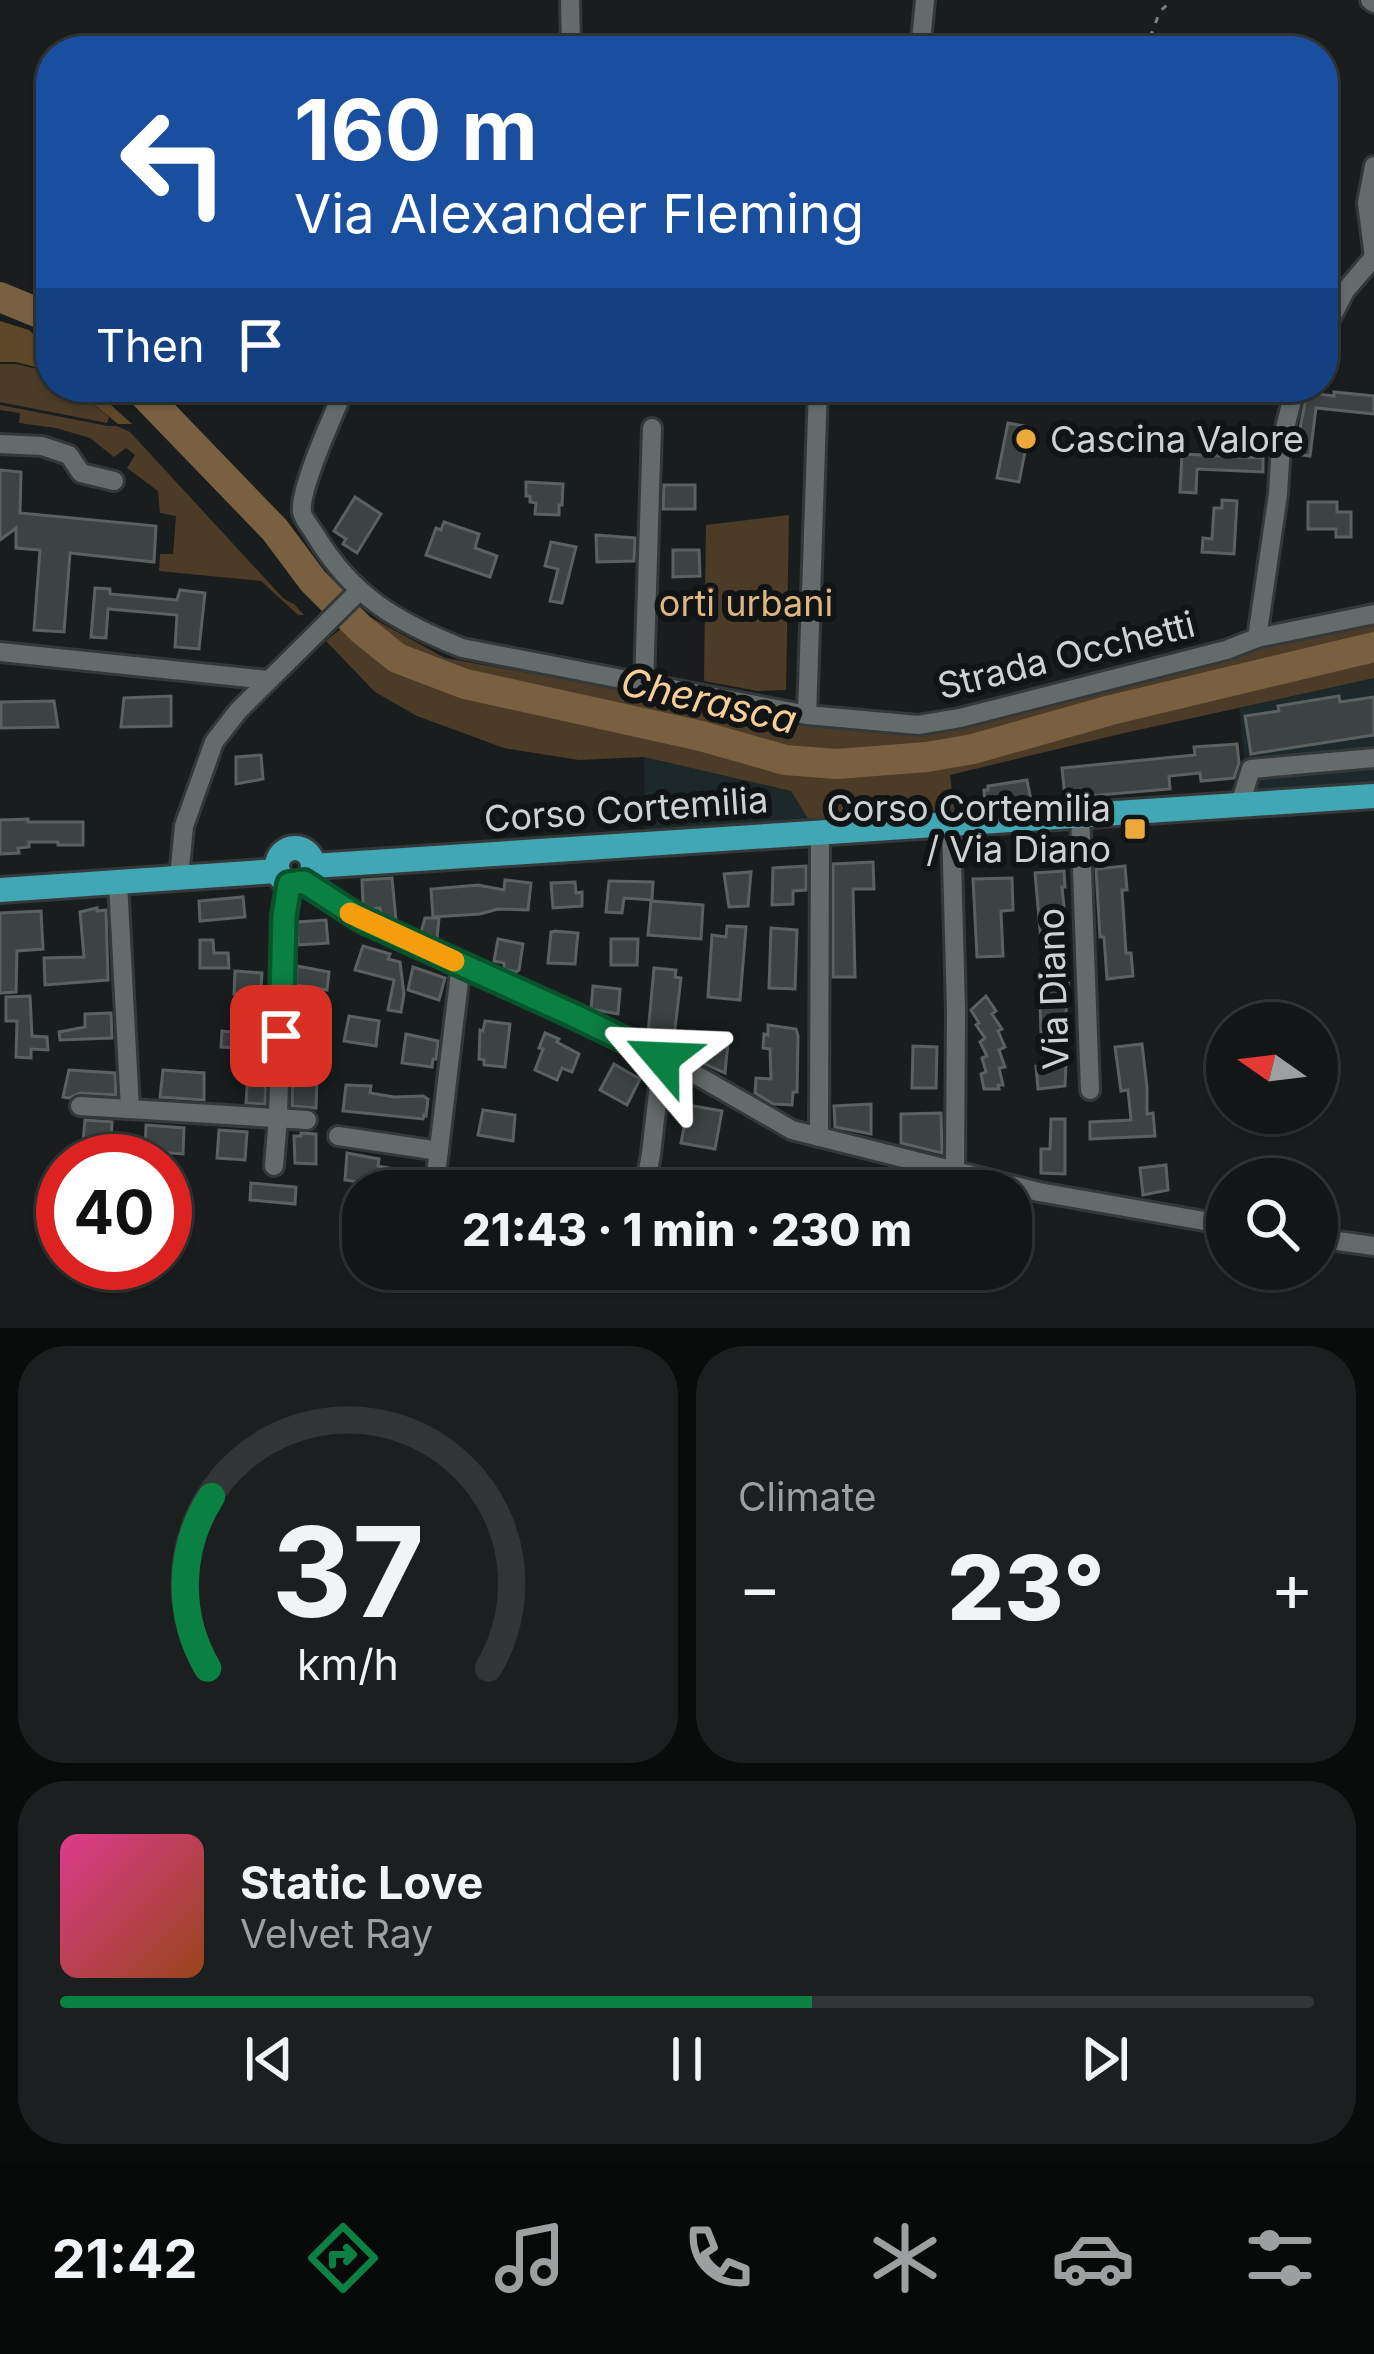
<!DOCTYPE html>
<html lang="en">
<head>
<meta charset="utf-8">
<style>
	:root { --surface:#131616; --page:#1c1f1f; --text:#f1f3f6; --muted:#9d9fa1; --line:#323535; --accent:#0b8043 }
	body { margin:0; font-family:Inter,sans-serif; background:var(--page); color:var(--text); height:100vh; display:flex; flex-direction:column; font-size:45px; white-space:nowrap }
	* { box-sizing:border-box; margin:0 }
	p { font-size:39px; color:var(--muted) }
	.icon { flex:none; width:66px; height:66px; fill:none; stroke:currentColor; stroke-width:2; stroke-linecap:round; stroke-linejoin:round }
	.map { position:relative; height:1328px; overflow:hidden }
	.drawer { display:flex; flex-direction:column; gap:18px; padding:18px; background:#0a0c0c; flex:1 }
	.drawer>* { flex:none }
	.top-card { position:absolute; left:36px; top:36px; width:1302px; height:366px; border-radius:48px; box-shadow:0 3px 9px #0004,0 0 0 3px var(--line); background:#1a4fa0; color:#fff; overflow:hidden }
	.needle { width:78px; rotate:284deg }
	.fabs { position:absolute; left:1206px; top:1002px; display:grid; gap:24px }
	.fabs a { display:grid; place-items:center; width:132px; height:132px; border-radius:50%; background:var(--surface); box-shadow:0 3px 9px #0004,0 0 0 3px var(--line); font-size:60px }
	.speed { position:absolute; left:36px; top:1134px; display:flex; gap:24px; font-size:60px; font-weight:700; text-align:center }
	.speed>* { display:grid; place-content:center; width:156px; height:156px; border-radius:50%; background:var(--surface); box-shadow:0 3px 9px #0004,0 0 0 3px var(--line); line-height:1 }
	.speed .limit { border:18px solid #d22; background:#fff; color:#111 }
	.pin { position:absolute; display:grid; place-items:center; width:102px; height:102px; color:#fff; margin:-51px; border-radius:24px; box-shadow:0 6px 18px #0006 }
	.me { position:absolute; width:132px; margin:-66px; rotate:296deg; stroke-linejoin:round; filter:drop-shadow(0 0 9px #0008) }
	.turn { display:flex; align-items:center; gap:42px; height:252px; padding:0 60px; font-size:54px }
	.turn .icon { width:156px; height:156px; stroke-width:2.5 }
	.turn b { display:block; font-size:84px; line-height:102px }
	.then { display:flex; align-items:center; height:114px; padding:0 60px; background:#0003; gap:24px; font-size:45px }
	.big { font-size:90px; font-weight:800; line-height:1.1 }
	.drawer .card { flex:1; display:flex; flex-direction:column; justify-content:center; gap:18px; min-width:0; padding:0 42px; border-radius:48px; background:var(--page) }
	.drawer .dial { align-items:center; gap:0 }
	.dial svg { height:312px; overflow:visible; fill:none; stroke:var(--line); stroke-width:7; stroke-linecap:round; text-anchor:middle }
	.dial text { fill:var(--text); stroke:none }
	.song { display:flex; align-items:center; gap:36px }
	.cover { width:144px; height:144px; border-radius:18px; background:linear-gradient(135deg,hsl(330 70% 55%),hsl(20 70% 35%)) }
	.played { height:12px; border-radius:6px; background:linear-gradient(90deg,var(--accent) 60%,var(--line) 60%) }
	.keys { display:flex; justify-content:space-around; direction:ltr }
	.heat { display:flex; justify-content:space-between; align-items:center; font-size:66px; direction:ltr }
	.drawer .tiles { flex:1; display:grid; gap:18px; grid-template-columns:1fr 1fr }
	.card:last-child { grid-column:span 2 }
	.trip { position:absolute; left:342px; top:1170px; width:690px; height:120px; border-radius:48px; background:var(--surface); box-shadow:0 3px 9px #0004,0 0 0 3px var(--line); font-weight:800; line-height:120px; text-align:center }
	.menu { display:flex; height:192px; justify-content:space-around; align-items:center; background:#080909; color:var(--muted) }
	.menu .icon { width:84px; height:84px }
	.menu .current { color:var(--accent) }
	.menu b { font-size:54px; color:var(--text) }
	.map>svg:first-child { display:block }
</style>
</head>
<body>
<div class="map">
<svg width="1374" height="1328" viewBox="0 0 1374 1328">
	<rect width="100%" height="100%" fill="#191d1e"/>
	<g fill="#1d282a">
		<path d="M 1374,678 L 1374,786 L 1248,795 L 1239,708 Z"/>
		<path d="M 644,757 L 791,791 L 812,825 L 645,836 Z"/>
	</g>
	<g fill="#4c3c27">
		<path d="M 0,364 L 16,364 L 51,372 L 51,387 L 72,387 L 109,417 L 107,423 L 0,402 Z"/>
		<path d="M 0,405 L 108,426 L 117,426 L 130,432 L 284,599 L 294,604 L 304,615 L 298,615 L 261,581 L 159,571 L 160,554 L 173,554 L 176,516 L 160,513 L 158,491 L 127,468 L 135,455 L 126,448 L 114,457 L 90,438 L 56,428 L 19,423 L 20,413 L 0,410 Z"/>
		<path d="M 789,515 L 786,690 L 758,691 L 704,681 L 706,525 Z"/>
		<path d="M 361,612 L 445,658 L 817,725 L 919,733 L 951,729 L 1228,659 L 1247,650 L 1374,624 L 1374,678 L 1120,734 L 950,775 L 955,817 L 812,825 L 791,791 L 644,757 L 579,760 L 504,748 L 417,716 L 375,692 L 326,641 Z"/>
	</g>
	<g fill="#5f4828">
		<path d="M 0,321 L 29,330 L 51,350 L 51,371 L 16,362 L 0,362 Z"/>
		<path d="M 73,387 L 91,387 L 132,424 L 118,424 Z"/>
	</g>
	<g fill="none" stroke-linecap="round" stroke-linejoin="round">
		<g stroke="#786040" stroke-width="30">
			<path d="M 0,297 L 51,318"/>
			<path d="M 137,387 L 275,530 L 313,581 L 361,629 L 397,658 L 465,684 L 701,736 L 785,760 L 837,764 L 927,757 L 973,749 L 1111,710 L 1374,647"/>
		</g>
	</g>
	<g fill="#3d4242" stroke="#5b6061" stroke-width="3">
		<path d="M 1312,387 L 1318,387 L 1318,394 L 1334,396 L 1334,392 L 1374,396 L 1374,414 L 1316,408 L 1310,456 L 1295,454 L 1305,403 Z"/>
		<path d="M 1008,423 L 1030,427 L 1019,482 L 997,478 Z"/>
		<path d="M 1182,454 L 1263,458 L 1263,472 L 1197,469 L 1196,493 L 1180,492 Z"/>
		<path d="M 0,470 L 21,472 L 20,513 L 156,526 L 154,562 L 70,553 L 64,632 L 34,630 L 40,550 L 16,548 L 16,528 L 0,540 Z"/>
		<path d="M 526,482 L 563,484 L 562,505 L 559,505 L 559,515 L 535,514 L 536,503 L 530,502 L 530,496 L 526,496 Z"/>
		<path d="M 664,485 L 695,485 L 695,509 L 663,509 Z"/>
		<path d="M 355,497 L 381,514 L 357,553 L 343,544 L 346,539 L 334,531 Z"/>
		<path d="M 1222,500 L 1237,501 L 1234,554 L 1202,552 L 1203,538 L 1212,539 L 1214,508 L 1222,508 Z"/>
		<path d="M 1308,502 L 1337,502 L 1337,512 L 1351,512 L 1351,537 L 1336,537 L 1336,529 L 1308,529 Z"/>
		<path d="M 444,522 L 479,534 L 475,548 L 497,556 L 490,577 L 426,555 L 436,528 L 441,530 Z"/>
		<path d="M 596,535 L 635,538 L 634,561 L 597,562 Z"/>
		<path d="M 551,542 L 576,547 L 562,603 L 550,601 L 558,569 L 545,566 Z"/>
		<path d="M 673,550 L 699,550 L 700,576 L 673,577 Z"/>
		<path d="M 95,588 L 110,589 L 110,594 L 177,600 L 180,590 L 205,593 L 199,649 L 175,647 L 177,615 L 108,609 L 106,638 L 91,637 Z"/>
		<path d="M 171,696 L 171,726 L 121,727 L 124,698 Z"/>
		<path d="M 1339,696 L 1340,702 L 1374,697 L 1374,735 L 1251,754 L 1245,716 L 1279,711 L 1278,706 Z"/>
		<path d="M 54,701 L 58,727 L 1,728 L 1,702 Z"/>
		<path d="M 1237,744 L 1239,763 L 1234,778 L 1201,781 L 1200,773 L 1169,776 L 1170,789 L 1065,798 L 1062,768 L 1195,755 L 1194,747 Z"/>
		<path d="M 261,755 L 263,779 L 236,784 L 236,757 Z"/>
		<path d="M 1027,780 L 1031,800 L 1016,802 L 1007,797 L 1000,802 L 985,803 L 984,790 L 988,790 L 988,786 Z"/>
		<path d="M 28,819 L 28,822 L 83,822 L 83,845 L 58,845 L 58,842 L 29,842 L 29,847 L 18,848 L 19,853 L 0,854 L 0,820 Z"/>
		<path d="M 873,862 L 874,889 L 853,889 L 855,977 L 833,977 L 833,864 Z"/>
		<path d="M 806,866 L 806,890 L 793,891 L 793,904 L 772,905 L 773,868 Z"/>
		<path d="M 1125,866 L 1127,890 L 1122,890 L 1126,953 L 1131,953 L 1133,976 L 1107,979 L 1104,937 L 1100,937 L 1096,869 Z"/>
		<path d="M 1064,871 L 1065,887 L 1062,887 L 1067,938 L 1041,941 L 1035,873 Z"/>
		<path d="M 751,872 L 748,906 L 729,907 L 724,874 Z"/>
		<path d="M 392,878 L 396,920 L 381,913 L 380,908 L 371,909 L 363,905 L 362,880 Z"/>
		<path d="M 1012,878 L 1013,910 L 1001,911 L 1003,956 L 977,957 L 973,879 Z"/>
		<path d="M 505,880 L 531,883 L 528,910 L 498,909 L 480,914 L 433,917 L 431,889 L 478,885 L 504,890 Z"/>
		<path d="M 609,881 L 653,882 L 652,900 L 624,898 L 622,913 L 606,912 Z"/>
		<path d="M 575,882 L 576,893 L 582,892 L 582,906 L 553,908 L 551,883 Z"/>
		<path d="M 243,897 L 245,917 L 200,921 L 199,901 Z"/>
		<path d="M 651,901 L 703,905 L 701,939 L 648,935 Z"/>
		<path d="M 97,908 L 97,911 L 106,910 L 108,980 L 45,985 L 44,958 L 84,957 L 80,912 Z"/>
		<path d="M 41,911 L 43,949 L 17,951 L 16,992 L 0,993 L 0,913 Z"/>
		<path d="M 425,918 L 439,918 L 437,939 L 421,932 Z"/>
		<path d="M 326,920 L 328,943 L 298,945 L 297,922 Z"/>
		<path d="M 727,926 L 746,927 L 740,1000 L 708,997 L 712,935 L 726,937 Z"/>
		<path d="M 771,928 L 797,930 L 795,989 L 769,988 Z"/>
		<path d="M 555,931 L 578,933 L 575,964 L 548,963 L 551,932 Z"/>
		<path d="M 498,939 L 523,944 L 519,970 L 516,972 L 504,969 L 504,963 L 494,961 Z"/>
		<path d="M 611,939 L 638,939 L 637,965 L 611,965 Z"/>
		<path d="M 200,940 L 213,940 L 214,953 L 228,953 L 229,968 L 200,968 Z"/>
		<path d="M 363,946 L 390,954 L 388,959 L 400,962 L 404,994 L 401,1012 L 388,1010 L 394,980 L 355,970 Z"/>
		<path d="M 297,966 L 329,972 L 327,990 L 296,985 Z"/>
		<path d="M 413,967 L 445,978 L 439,1000 L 408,990 Z"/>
		<path d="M 654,968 L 676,970 L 675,977 L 681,978 L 674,1037 L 648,1034 Z"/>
		<path d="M 1063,968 L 1065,979 L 1068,979 L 1069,996 L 1067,996 L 1065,1030 L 1041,1033 L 1039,970 Z"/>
		<path d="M 235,971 L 262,973 L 261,988 L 256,988 L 256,995 L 234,994 Z"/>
		<path d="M 593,986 L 620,989 L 618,1014 L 591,1009 Z"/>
		<path d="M 30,996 L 32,1036 L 47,1037 L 48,1050 L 31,1049 L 31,1058 L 16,1057 L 17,1021 L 6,1021 L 6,997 Z"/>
		<path d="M 986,996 L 996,1011 L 992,1014 L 1002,1029 L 998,1031 L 1005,1047 L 999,1050 L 1005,1067 L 999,1068 L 1003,1085 L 998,1085 L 999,1089 L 984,1089 L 981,1074 L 986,1072 L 982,1058 L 987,1056 L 980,1042 L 985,1038 L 976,1025 L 979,1023 L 971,1010 Z"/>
		<path d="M 111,1013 L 112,1038 L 60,1040 L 59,1032 L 85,1027 L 85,1014 Z"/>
		<path d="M 349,1016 L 379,1021 L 376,1046 L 344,1041 Z"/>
		<path d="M 294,1020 L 318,1021 L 318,1046 L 308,1046 L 308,1051 L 293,1051 Z"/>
		<path d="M 485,1021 L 510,1024 L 505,1067 L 484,1065 L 484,1060 L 479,1059 L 480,1030 L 483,1031 Z"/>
		<path d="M 768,1025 L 796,1029 L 798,1036 L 797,1092 L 793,1092 L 792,1105 L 773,1104 L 755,1093 L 756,1078 L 771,1079 L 770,1049 L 763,1048 L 764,1034 L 768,1035 Z"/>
		<path d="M 222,1031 L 267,1036 L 265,1104 L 246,1103 L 249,1055 L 242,1053 L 242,1048 L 221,1047 Z"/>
		<path d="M 545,1033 L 559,1039 L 557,1042 L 579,1054 L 572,1072 L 562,1068 L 557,1080 L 535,1070 L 543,1049 L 539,1048 Z"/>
		<path d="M 406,1034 L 438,1041 L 436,1059 L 433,1059 L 432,1067 L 402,1063 Z"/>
		<path d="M 696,1040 L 728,1043 L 725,1073 L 694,1059 Z"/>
		<path d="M 1142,1044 L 1147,1087 L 1147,1114 L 1153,1113 L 1155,1136 L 1090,1139 L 1090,1122 L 1131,1120 L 1128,1090 L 1121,1091 L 1115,1047 Z"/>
		<path d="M 913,1046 L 937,1047 L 936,1088 L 912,1088 Z"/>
		<path d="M 1066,1063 L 1065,1086 L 1038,1089 L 1036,1066 Z"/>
		<path d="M 614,1064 L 640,1079 L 627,1105 L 600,1090 Z"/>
		<path d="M 69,1070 L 115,1073 L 116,1095 L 80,1093 L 69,1098 L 63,1097 Z"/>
		<path d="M 163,1070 L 204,1073 L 204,1100 L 160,1097 Z"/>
		<path d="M 293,1079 L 317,1081 L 316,1108 L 292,1106 Z"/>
		<path d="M 346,1085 L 371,1086 L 370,1093 L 394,1097 L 423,1096 L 428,1099 L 426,1116 L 424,1115 L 423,1119 L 343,1111 Z"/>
		<path d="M 871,1104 L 871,1134 L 835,1127 L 834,1106 Z"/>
		<path d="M 688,1105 L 722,1111 L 715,1149 L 681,1143 Z"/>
		<path d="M 483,1110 L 515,1115 L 513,1141 L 478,1135 Z"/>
		<path d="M 941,1113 L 942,1153 L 901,1143 L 901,1114 Z"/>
		<path d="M 1051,1119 L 1065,1119 L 1065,1174 L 1041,1173 L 1041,1149 L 1050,1149 Z"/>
		<path d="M 85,1120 L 112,1122 L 111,1143 L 83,1142 Z"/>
		<path d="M 146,1125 L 184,1128 L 183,1154 L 145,1151 Z"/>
		<path d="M 219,1130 L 247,1132 L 245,1160 L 217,1158 Z"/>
		<path d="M 301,1133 L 316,1134 L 316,1164 L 295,1163 L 294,1136 L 301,1136 Z"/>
		<path d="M 347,1153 L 379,1159 L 378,1166 L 421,1174 L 418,1191 L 389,1191 L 390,1187 L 345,1180 Z"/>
		<path d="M 1166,1165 L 1168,1190 L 1143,1195 L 1140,1168 Z"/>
		<path d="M 689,1169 L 715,1174 L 711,1191 L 685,1191 Z"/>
		<path d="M 528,1174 L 557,1176 L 554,1191 L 526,1191 Z"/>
		<path d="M 251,1183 L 296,1187 L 295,1204 L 250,1200 Z"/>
		<path d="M 356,1200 L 363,1201 L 363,1250 L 348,1247 Z"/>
	</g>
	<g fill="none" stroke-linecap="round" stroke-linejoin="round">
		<defs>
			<g id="minor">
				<path d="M 570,0 L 571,51"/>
				<path d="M 1370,0 L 1374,3"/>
				<path d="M 920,51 L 925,0"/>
				<path d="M 1374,257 L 1367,203 L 1374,166"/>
				<path d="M 1323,333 L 1345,291 L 1374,257"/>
				<path d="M 345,387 C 335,412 299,488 302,512 C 303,519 312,529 316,536 C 353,597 397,622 462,648 L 807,715 L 918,725 L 960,718 L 1226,650 L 1257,638 L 1374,614"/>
				<path d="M 0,444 L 42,446 L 69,455 L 81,473 L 114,481"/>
				<path d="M 1257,638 L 1278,494 L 1281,445 L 1295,387"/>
				<path d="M 0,652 L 268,680"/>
				<path d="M 644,684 L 652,428"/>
				<path d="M 807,715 L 818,387"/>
				<path d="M 1240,804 L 1251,769 L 1374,758"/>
				<path d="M 1080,814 L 1090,1090"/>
				<path d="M 951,824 L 956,1010 L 955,1171"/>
				<path d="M 179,878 L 184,826 L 214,742 L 238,711 L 358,592"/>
				<path d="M 303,882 L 361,919 L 575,1016 L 700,1077 L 792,1130 L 1039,1192 L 1227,1225"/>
				<path d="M 118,883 L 130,1109"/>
				<path d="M 80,1106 L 307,1120"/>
				<path d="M 338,1136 L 439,1151"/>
				<path d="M 819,1137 L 820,833"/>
				<path d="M 274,1166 L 278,1117 L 284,916 L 289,884"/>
				<path d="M 434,1191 L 461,964"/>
				<path d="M 644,1191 L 651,1154 L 662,1058"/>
				<path d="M 1317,1238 L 1374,1246"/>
			</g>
			<g id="major">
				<circle cx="295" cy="866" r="18"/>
				<path d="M 313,866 L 1374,796"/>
				<path d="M 0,890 L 277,871"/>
			</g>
		</defs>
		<use href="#minor" stroke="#353839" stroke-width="24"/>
		<use href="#major" stroke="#353839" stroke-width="30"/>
		<path stroke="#7d8081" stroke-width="3" stroke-dasharray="6 9" stroke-linecap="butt" d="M 1145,51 L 1160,11 L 1173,0"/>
		<use href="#minor" stroke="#656a6b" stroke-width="18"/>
		<use href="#major" stroke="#42a7b5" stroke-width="24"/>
	</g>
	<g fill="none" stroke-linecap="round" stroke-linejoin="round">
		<defs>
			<path id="route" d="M 281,1036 L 284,916 L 289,884 L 304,882 L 361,919 L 575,1016 L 662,1058"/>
		</defs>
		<use href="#route" stroke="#07532c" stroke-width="30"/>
		<use href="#route" stroke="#0b8043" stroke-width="21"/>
		<path stroke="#f59e0b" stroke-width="21" d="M 350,913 L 454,961"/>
	</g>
	<g fill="#eda83b" stroke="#101415" stroke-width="4.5">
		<circle cx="1026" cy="439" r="12"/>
		<rect x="1123" y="817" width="24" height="24" rx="6"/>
	</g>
	<g text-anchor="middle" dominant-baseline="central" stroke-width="12" stroke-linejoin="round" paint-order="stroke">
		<g font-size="36" fill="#cfd2d3" stroke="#101415" text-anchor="start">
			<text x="1050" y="439">Cascina Valore</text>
			<text x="1111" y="808" text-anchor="end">Corso Cortemilia<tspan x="1111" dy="41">/ Via Diano</tspan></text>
		</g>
		<g font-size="36" fill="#e0b77f" stroke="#101415">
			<text x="746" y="603">orti urbani</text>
		</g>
		<g font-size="36" fill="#cfd2d3" stroke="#101415">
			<text transform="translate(1066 655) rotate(-14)">Strada Occhetti</text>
			<text transform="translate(626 809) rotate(-4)">Corso Cortemilia</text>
			<text transform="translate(1053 989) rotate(-92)">Via Diano</text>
		</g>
		<g font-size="39" font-style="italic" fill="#f9cf97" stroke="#101415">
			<text transform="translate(709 700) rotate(13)">Cherasca</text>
		</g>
	</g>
</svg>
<div class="fabs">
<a><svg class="needle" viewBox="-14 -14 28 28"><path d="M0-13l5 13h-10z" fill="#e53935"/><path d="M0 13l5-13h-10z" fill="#9d9fa1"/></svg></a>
<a><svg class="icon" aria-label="search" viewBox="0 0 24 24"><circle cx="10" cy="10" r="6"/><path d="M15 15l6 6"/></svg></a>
</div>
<div class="speed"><div class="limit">40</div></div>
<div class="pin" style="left:281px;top:1036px;background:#d93025"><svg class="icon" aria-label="arrive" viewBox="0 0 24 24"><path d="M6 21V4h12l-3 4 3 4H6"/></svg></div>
<svg class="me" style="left:662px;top:1058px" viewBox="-20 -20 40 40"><path d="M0-17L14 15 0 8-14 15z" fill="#0b8043" stroke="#fff" stroke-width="4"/></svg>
<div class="trip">21:43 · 1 min · 230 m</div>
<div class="top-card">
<div class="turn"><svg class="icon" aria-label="left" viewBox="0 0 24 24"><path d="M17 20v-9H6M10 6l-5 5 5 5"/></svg><div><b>160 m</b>Via Alexander Fleming</div></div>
<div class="then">Then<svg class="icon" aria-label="arrive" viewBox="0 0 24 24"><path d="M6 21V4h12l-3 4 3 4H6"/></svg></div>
</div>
</div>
<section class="drawer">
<div class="tiles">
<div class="card dial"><svg viewBox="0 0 100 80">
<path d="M14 69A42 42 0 1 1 86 69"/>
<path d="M14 69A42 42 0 0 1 15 25" stroke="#0b8043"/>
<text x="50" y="56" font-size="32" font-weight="700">37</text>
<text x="50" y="72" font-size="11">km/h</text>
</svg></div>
<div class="card"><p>Climate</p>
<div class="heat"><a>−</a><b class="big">23°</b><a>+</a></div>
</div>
<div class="card">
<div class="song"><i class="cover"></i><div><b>Static Love</b><p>Velvet Ray</p></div></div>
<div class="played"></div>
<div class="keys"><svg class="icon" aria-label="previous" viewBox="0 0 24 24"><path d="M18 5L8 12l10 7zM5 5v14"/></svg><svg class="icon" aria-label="pause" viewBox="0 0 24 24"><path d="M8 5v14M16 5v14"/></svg><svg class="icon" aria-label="next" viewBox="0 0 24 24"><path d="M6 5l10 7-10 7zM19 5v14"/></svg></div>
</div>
</div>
</section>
<nav class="menu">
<b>21:42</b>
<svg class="icon current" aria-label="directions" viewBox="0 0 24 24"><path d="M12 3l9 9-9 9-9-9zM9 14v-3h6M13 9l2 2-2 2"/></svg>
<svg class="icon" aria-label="music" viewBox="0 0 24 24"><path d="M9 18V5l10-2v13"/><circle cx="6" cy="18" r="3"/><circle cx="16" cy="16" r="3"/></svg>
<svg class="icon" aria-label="phone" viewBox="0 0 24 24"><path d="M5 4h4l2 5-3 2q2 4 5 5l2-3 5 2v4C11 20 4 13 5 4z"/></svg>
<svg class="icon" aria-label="climate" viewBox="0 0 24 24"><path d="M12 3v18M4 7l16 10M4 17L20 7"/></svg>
<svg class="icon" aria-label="car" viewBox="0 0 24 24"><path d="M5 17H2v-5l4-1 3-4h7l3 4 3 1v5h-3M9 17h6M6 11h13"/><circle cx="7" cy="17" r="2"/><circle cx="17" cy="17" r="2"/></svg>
<svg class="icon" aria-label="filters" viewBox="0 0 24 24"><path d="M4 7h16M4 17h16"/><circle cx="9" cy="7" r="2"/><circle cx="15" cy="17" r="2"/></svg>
</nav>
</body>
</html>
